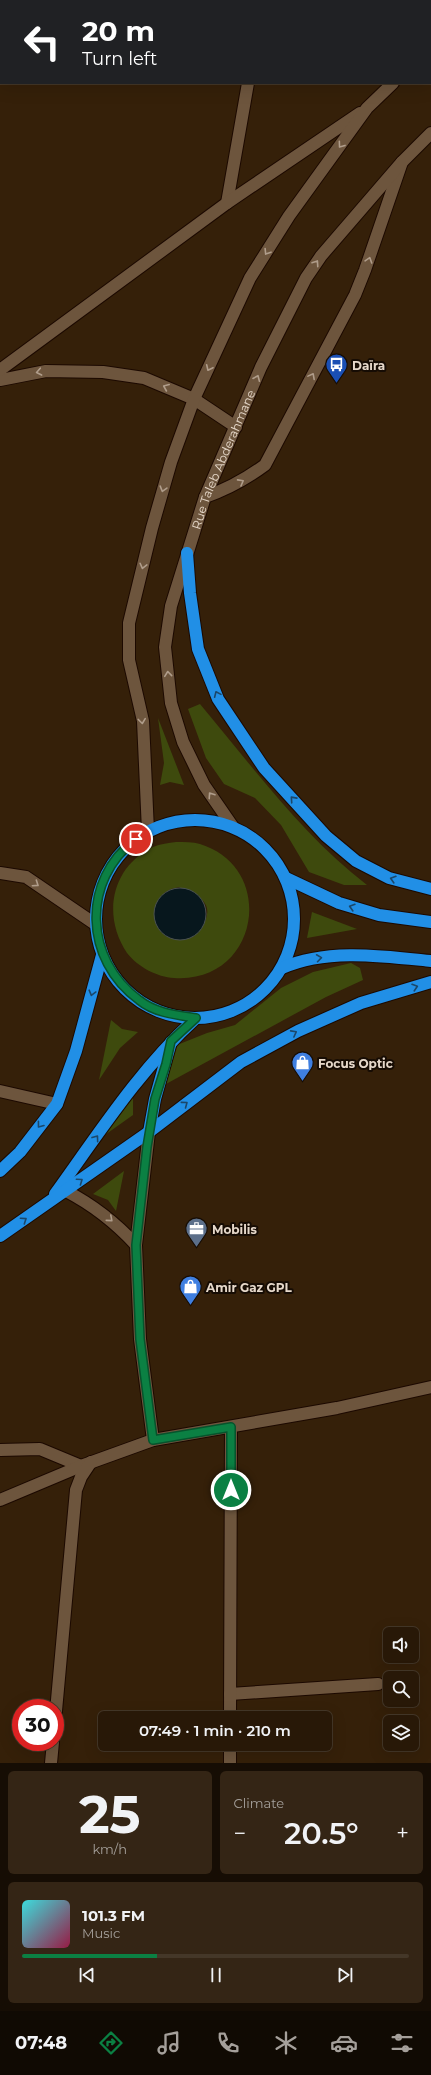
<!DOCTYPE html>
<html lang="en">
<head>
<meta charset="utf-8">
<style>
	:root { --surface:#281807; --page:#342515; --text:#f1f3f6; --muted:#a5a09b; --line:#443728; --accent:#0b8043 }
	body { margin:0; font-family:Montserrat,sans-serif; background:var(--page); color:var(--text); height:100vh; display:flex; flex-direction:column; font-size:15px; white-space:nowrap }
	* { box-sizing:border-box; margin:0 }
	p { font-size:13px; color:var(--muted) }
	.icon { flex:none; width:22px; height:22px; fill:none; stroke:currentColor; stroke-width:2; stroke-linecap:round; stroke-linejoin:round }
	.map { position:relative; height:1763px; overflow:hidden }
	.drawer { display:flex; flex-direction:column; gap:8px; padding:8px; background:#160d04; flex:1 }
	.drawer>* { flex:none }
	.guide { position:absolute; left:0px; top:0px; width:431px; height:84px; box-shadow:0 4px 16px #0002,0 0 0 1px var(--line); background:#202124; color:#fff; overflow:hidden }
	.controls { position:absolute; left:383px; top:1627px; display:grid; gap:8px }
	.controls a { display:grid; place-items:center; width:36px; height:36px; border-radius:6px; background:var(--surface); box-shadow:0 4px 16px #0002,0 0 0 1px var(--line); font-size:20px }
	.speed { position:absolute; left:12px; top:1699px; display:flex; gap:8px; font-size:20px; font-weight:700; text-align:center }
	.speed>* { display:grid; place-content:center; width:52px; height:52px; border-radius:50%; background:var(--surface); box-shadow:0 4px 16px #0002,0 0 0 1px var(--line); line-height:1 }
	.speed .limit { border:6px solid #d22; background:#fff; color:#111 }
	.pin { position:absolute; display:grid; place-items:center; width:34px; height:34px; color:#fff; margin:-17px; border:2px solid #fff; border-radius:50%; box-shadow:0 1px 4px #0007 }
	.me { position:absolute; width:44px; margin:-22px; rotate:0deg; stroke-linejoin:round; filter:drop-shadow(0 0 3px #0008) }
	.turn { display:flex; align-items:center; gap:14px; height:84px; padding:0 16px; font-size:18px }
	.turn .icon { width:52px; height:52px; stroke-width:2.5 }
	.turn b { display:block; font-size:28px; line-height:34px }
	.big { font-size:30px; font-weight:600; line-height:1.1 }
	.drawer .widget { flex:1; display:flex; flex-direction:column; justify-content:center; gap:6px; min-width:0; padding:0 14px; border-radius:6px; background:var(--page) }
	.drawer .dial { align-items:center; gap:0 }
	.dial b { font-size:52px; line-height:1 }
	.song { display:flex; align-items:center; gap:12px }
	.cover { width:48px; height:48px; border-radius:6px; background:linear-gradient(135deg,hsl(180 70% 55%),hsl(340 70% 35%)) }
	.played { height:4px; border-radius:2px; background:linear-gradient(90deg,var(--accent) 35%,var(--line) 35%) }
	.keys { display:flex; justify-content:space-around; direction:ltr }
	.heat { display:flex; justify-content:space-between; align-items:center; font-size:22px; direction:ltr }
	.drawer .tiles { flex:1; display:grid; gap:8px; grid-template-columns:1fr 1fr }
	.widget:last-child { grid-column:span 2 }
	.trip { position:absolute; left:98px; top:1711px; width:234px; height:40px; border-radius:6px; background:var(--surface); box-shadow:0 4px 16px #0002,0 0 0 1px var(--line); font-weight:600; line-height:40px; text-align:center }
	.menu { display:flex; height:64px; justify-content:space-around; align-items:center; background:#100a03; color:var(--muted) }
	.menu .icon { width:28px; height:28px }
	.menu .selected { color:var(--accent) }
	.menu b { font-size:18px; color:var(--text) }
	.map>svg:first-child { display:block }
</style>
</head>
<body>
<div class="map">
<svg width="431" height="1763" viewBox="0 0 431 1763">
	<rect width="100%" height="100%" fill="#352009"/>
	<g fill="#3e4a0d" fill-rule="evenodd">
		<path d="M 200,704 C 253,767 302,835 367,885 L 344,885 L 309,872 L 281,825 L 255,798 L 224,784 L 206,758 L 188,709 Z"/>
		<path d="M 158,718 L 184,785 L 170,782 L 160,785 L 164,763 Z"/>
		<path d="M 176,842 C 184,842 193,842 200,844 C 278,868 259,984 174,978 C 157,977 138,967 127,953 C 102,916 111,867 153,847 C 160,844 169,843 176,842 ZM 179,887 C 186,891 195,894 201,899 C 216,911 201,932 190,938 L 164,893 L 171,889 Z"/>
		<path d="M 312,912 L 357,929 L 307,938 Z"/>
		<path d="M 351,963 L 360,968 L 363,980 L 326,997 L 166,1084 L 177,1045 L 207,1033 L 235,1025 L 281,988 L 313,972 Z"/>
		<path d="M 111,1020 L 122,1029 L 138,1032 L 120,1048 L 99,1080 Z"/>
		<path d="M 133,1091 L 133,1115 L 102,1137 Z"/>
		<path d="M 124,1171 L 116,1211 L 108,1200 L 93,1194 Z"/>
	</g>
	<circle fill="#07171d" stroke="#4a5151" cx="180" cy="914" r="26"/>
	<g fill="none" stroke-linecap="round" stroke-linejoin="round">
		<defs>
			<g id="lane">
				<path d="M 205,497 C 228,489 246,479 265,465 L 355,295 L 365,270 L 402,162"/>
				<path d="M 0,1091 L 57,1104"/>
				<path d="M 0,1450 L 40,1449 L 81,1466"/>
			</g>
			<g id="street">
				<path d="M 263,1 L 263,0"/>
				<path d="M 227,203 L 248,83"/>
				<path d="M 0,380 L 46,371 L 103,372 L 144,378 L 194,399 L 236,427"/>
				<path d="M 149,1132 L 136,1245 L 140,1339 L 153,1440"/>
				<path d="M 66,1191 C 93,1205 115,1222 136,1245"/>
				<path d="M 0,1500 L 81,1466 L 153,1440 L 337,1408 L 431,1387"/>
				<path d="M 230,1694 L 378,1684"/>
				<path d="M 230,1718 L 231,1427"/>
				<path d="M 55,1722 L 76,1490 L 81,1477 L 91,1462"/>
				<path d="M 51,1763 L 53,1742"/>
				<path d="M 230,1763 L 230,1744"/>
			</g>
			<g id="secondary">
				<path d="M 430,49 L 431,48"/>
				<path d="M 0,370 L 227,203 L 360,113"/>
				<path id="s1" d="M 233,827 L 204,785 L 183,742 L 171,703 L 165,647 L 171,606 L 205,497 L 261,367 L 306,278 L 321,256 L 402,162 L 431,133"/>
				<path d="M 148,831 L 143,721 L 129,660 L 129,623 L 152,528 L 171,462 L 194,399 L 250,278 L 289,216 L 367,108 L 393,83"/>
				<path d="M 0,873 L 26,877 L 95,924"/>
			</g>
			<g id="highway">
				<path d="M 187,553 L 190,593 L 198,649 L 218,699 L 264,768 L 326,836 L 356,861 L 389,878 L 431,889"/>
				<circle cx="195" cy="919" r="99"/>
				<path d="M 286,878 L 339,903 L 379,915 L 431,922"/>
				<path d="M 282,968 C 327,948 383,956 431,961"/>
				<path d="M 149,1132 L 155,1099 L 171,1042"/>
				<path d="M 0,1171 L 20,1152 L 57,1104 L 76,1051 L 102,955"/>
				<path d="M 55,1194 C 99,1133 140,1069 196,1018"/>
				<path d="M 0,1236 L 149,1132 L 241,1062 L 298,1031 L 361,1003 L 431,982"/>
			</g>
		</defs>
		<use href="#lane" stroke="#1c0900" stroke-width="14"/>
		<use href="#street" stroke="#1c0900" stroke-width="14"/>
		<use href="#secondary" stroke="#1c0900" stroke-width="14"/>
		<use href="#highway" stroke="#1c0900" stroke-width="14"/>
		<use href="#lane" stroke="#6d553d" stroke-width="12"/>
		<use href="#street" stroke="#6d553d" stroke-width="12"/>
		<use href="#secondary" stroke="#6d553d" stroke-width="12"/>
		<use href="#highway" stroke="#218fe6" stroke-width="12"/>
	</g>
	<defs><path id="oneway-chevron" d="M-2-3.5L2.5 0L-2 3.5" fill="none" stroke-width="1.6" stroke-linecap="round" stroke-linejoin="round"/></defs>
	<g stroke="#b09d8b">
		<use href="#oneway-chevron" transform="translate(341 145) rotate(126)"/>
		<use href="#oneway-chevron" transform="translate(267 252) rotate(122)"/>
		<use href="#oneway-chevron" transform="translate(369 260) rotate(-72)"/>
		<use href="#oneway-chevron" transform="translate(316 263) rotate(-56)"/>
		<use href="#oneway-chevron" transform="translate(209 368) rotate(115)"/>
		<use href="#oneway-chevron" transform="translate(39 372) rotate(169)"/>
		<use href="#oneway-chevron" transform="translate(312 376) rotate(-62)"/>
		<use href="#oneway-chevron" transform="translate(257 378) rotate(-67)"/>
		<use href="#oneway-chevron" transform="translate(166 387) rotate(-157)"/>
		<use href="#oneway-chevron" transform="translate(241 482) rotate(-29)"/>
		<use href="#oneway-chevron" transform="translate(163 489) rotate(106)"/>
		<use href="#oneway-chevron" transform="translate(143 566) rotate(104)"/>
		<use href="#oneway-chevron" transform="translate(168 674) rotate(-96)"/>
		<use href="#oneway-chevron" transform="translate(142 721) rotate(83)"/>
		<use href="#oneway-chevron" transform="translate(211 795) rotate(-124)"/>
		<use href="#oneway-chevron" transform="translate(36 884) rotate(34)"/>
		<use href="#oneway-chevron" transform="translate(110 1219) rotate(41)"/>
	</g>
	<g stroke="#1b476a">
		<use href="#oneway-chevron" transform="translate(217 694) rotate(-114)"/>
		<use href="#oneway-chevron" transform="translate(293 799) rotate(-132)"/>
		<use href="#oneway-chevron" transform="translate(393 879) rotate(-163)"/>
		<use href="#oneway-chevron" transform="translate(352 907) rotate(-163)"/>
		<use href="#oneway-chevron" transform="translate(319 958) rotate(-8)"/>
		<use href="#oneway-chevron" transform="translate(415 987) rotate(-18)"/>
		<use href="#oneway-chevron" transform="translate(92 993) rotate(105)"/>
		<use href="#oneway-chevron" transform="translate(294 1033) rotate(-28)"/>
		<use href="#oneway-chevron" transform="translate(185 1104) rotate(-37)"/>
		<use href="#oneway-chevron" transform="translate(40 1125) rotate(127)"/>
		<use href="#oneway-chevron" transform="translate(96 1138) rotate(-54)"/>
		<use href="#oneway-chevron" transform="translate(80 1181) rotate(-35)"/>
		<use href="#oneway-chevron" transform="translate(24 1220) rotate(-34)"/>
	</g>
	<g fill="none" stroke-linecap="round" stroke-linejoin="round">
		<defs>
			<path id="route" d="M 136,839 C 81,880 84,960 139,1000 C 155,1013 176,1015 196,1018 L 171,1041 L 166,1064 L 155,1099 L 147,1147 L 136,1245 L 140,1339 L 153,1440 L 231,1427 L 231,1490"/>
		</defs>
		<use href="#route" stroke="#07532c" stroke-width="10"/>
		<use href="#route" stroke="#0b8043" stroke-width="7"/>
	</g>
	<defs>
		<symbol id="bus-pin" viewBox="-11 -11 22 30"><path d="M0 17L-7.5 6A9.5 9.5 0 1 1 7.5 6Z" fill="#1a4fb4" stroke="#160c04"/><path d="M-5-6H5V4H4V6H2V4H-2V6H-4V4H-5ZM-3.5-4V0h7V-4ZM-3.5 1.2v1.5H-2V1.2ZM2 1.2v1.5H3.5V1.2Z" fill="#fff"/></symbol>
		<symbol id="shop-pin" viewBox="-11 -11 22 30"><path d="M0 17L-7.5 6A9.5 9.5 0 1 1 7.5 6Z" fill="#3f7fe0" stroke="#160c04"/><path d="M-5-2.5h2.3a2.7 3.5 0 0 1 5.4 0H5L5.5 6h-11ZM-1.5-2.5h3a1.5 2.3 0 0 0-3 0Z" fill="#fff"/></symbol>
		<symbol id="office-pin" viewBox="-11 -11 22 30"><path d="M0 17L-7.5 6A9.5 9.5 0 1 1 7.5 6Z" fill="#5c6f8a" stroke="#160c04"/><path d="M-6-3h4V-5.5h4V-3h4V5H-6ZM-1-4.5V-3h2v-1.5ZM-6 0V1H6V0Z" fill="#fff"/></symbol>
	</defs>
	<g fill-rule="evenodd">
		<use href="#bus-pin" x="324" y="352" width="25" height="34"/>
		<use href="#shop-pin" x="290" y="1050" width="25" height="34"/>
		<use href="#office-pin" x="184" y="1216" width="25" height="34"/>
		<use href="#shop-pin" x="178" y="1274" width="25" height="34"/>
	</g>
	<g text-anchor="middle" dominant-baseline="central" stroke-width="4" stroke-linejoin="round" paint-order="stroke">
		<g font-size="12" font-weight="bold" fill="#e6d8ca" stroke="#160c04" text-anchor="start">
			<text x="352" y="365">Daïra</text>
			<text x="318" y="1063">Focus Optic</text>
			<text x="212" y="1229">Mobilis</text>
			<text x="206" y="1287">Amir Gaz GPL</text>
		</g>
		<g font-size="12" fill="#e6d8ca" stroke="#160c04">
			<text stroke="none"><textPath href="#s1" startOffset="393">Rue Taleb Abderahmane</textPath></text>
		</g>
	</g>
</svg>
<div class="controls">
<a><svg class="icon" aria-label="sound" viewBox="0 0 24 24"><path d="M4 9h4l5-4v14l-5-4H4zM17 9q2 3 0 6"/></svg></a>
<a><svg class="icon" aria-label="search" viewBox="0 0 24 24"><circle cx="10" cy="10" r="6"/><path d="M15 15l6 6"/></svg></a>
<a><svg class="icon" aria-label="layers" viewBox="0 0 24 24"><path d="M12 4l9 5-9 5-9-5zM3 14l9 5 9-5"/></svg></a>
</div>
<div class="speed"><div class="limit">30</div></div>
<div class="pin" style="left:136px;top:839px;background:#d93025"><svg class="icon" aria-label="arrive" viewBox="0 0 24 24"><path d="M6 21V4h12l-3 4 3 4H6"/></svg></div>
<svg class="me" style="left:231px;top:1490px" viewBox="-20 -20 40 40"><circle r="17" fill="#0b8043" stroke="#fff" stroke-width="3"/><path d="M0-11L8 9 0 5-8 9z" fill="#fff"/></svg>
<div class="trip">07:49 · 1 min · 210 m</div>
<div class="guide">
<div class="turn"><svg class="icon" aria-label="left" viewBox="0 0 24 24"><path d="M17 20v-9H6M10 6l-5 5 5 5"/></svg><div><b>20 m</b>Turn left</div></div>
</div>
</div>
<section class="drawer">
<div class="tiles">
<div class="widget dial"><b>25</b><p>km/h</p></div>
<div class="widget"><p>Climate</p>
<div class="heat"><a>−</a><b class="big">20.5°</b><a>+</a></div>
</div>
<div class="widget">
<div class="song"><i class="cover"></i><div><b>101.3 FM</b><p>Music</p></div></div>
<div class="played"></div>
<div class="keys"><svg class="icon" aria-label="previous" viewBox="0 0 24 24"><path d="M18 5L8 12l10 7zM5 5v14"/></svg><svg class="icon" aria-label="pause" viewBox="0 0 24 24"><path d="M8 5v14M16 5v14"/></svg><svg class="icon" aria-label="next" viewBox="0 0 24 24"><path d="M6 5l10 7-10 7zM19 5v14"/></svg></div>
</div>
</div>
</section>
<nav class="menu">
<b>07:48</b>
<svg class="icon selected" aria-label="directions" viewBox="0 0 24 24"><path d="M12 3l9 9-9 9-9-9zM9 14v-3h6M13 9l2 2-2 2"/></svg>
<svg class="icon" aria-label="music" viewBox="0 0 24 24"><path d="M9 18V5l10-2v13"/><circle cx="6" cy="18" r="3"/><circle cx="16" cy="16" r="3"/></svg>
<svg class="icon" aria-label="phone" viewBox="0 0 24 24"><path d="M5 4h4l2 5-3 2q2 4 5 5l2-3 5 2v4C11 20 4 13 5 4z"/></svg>
<svg class="icon" aria-label="climate" viewBox="0 0 24 24"><path d="M12 3v18M4 7l16 10M4 17L20 7"/></svg>
<svg class="icon" aria-label="car" viewBox="0 0 24 24"><path d="M5 17H2v-5l4-1 3-4h7l3 4 3 1v5h-3M9 17h6M6 11h13"/><circle cx="7" cy="17" r="2"/><circle cx="17" cy="17" r="2"/></svg>
<svg class="icon" aria-label="filters" viewBox="0 0 24 24"><path d="M4 7h16M4 17h16"/><circle cx="9" cy="7" r="2"/><circle cx="15" cy="17" r="2"/></svg>
</nav>
</body>
</html>
